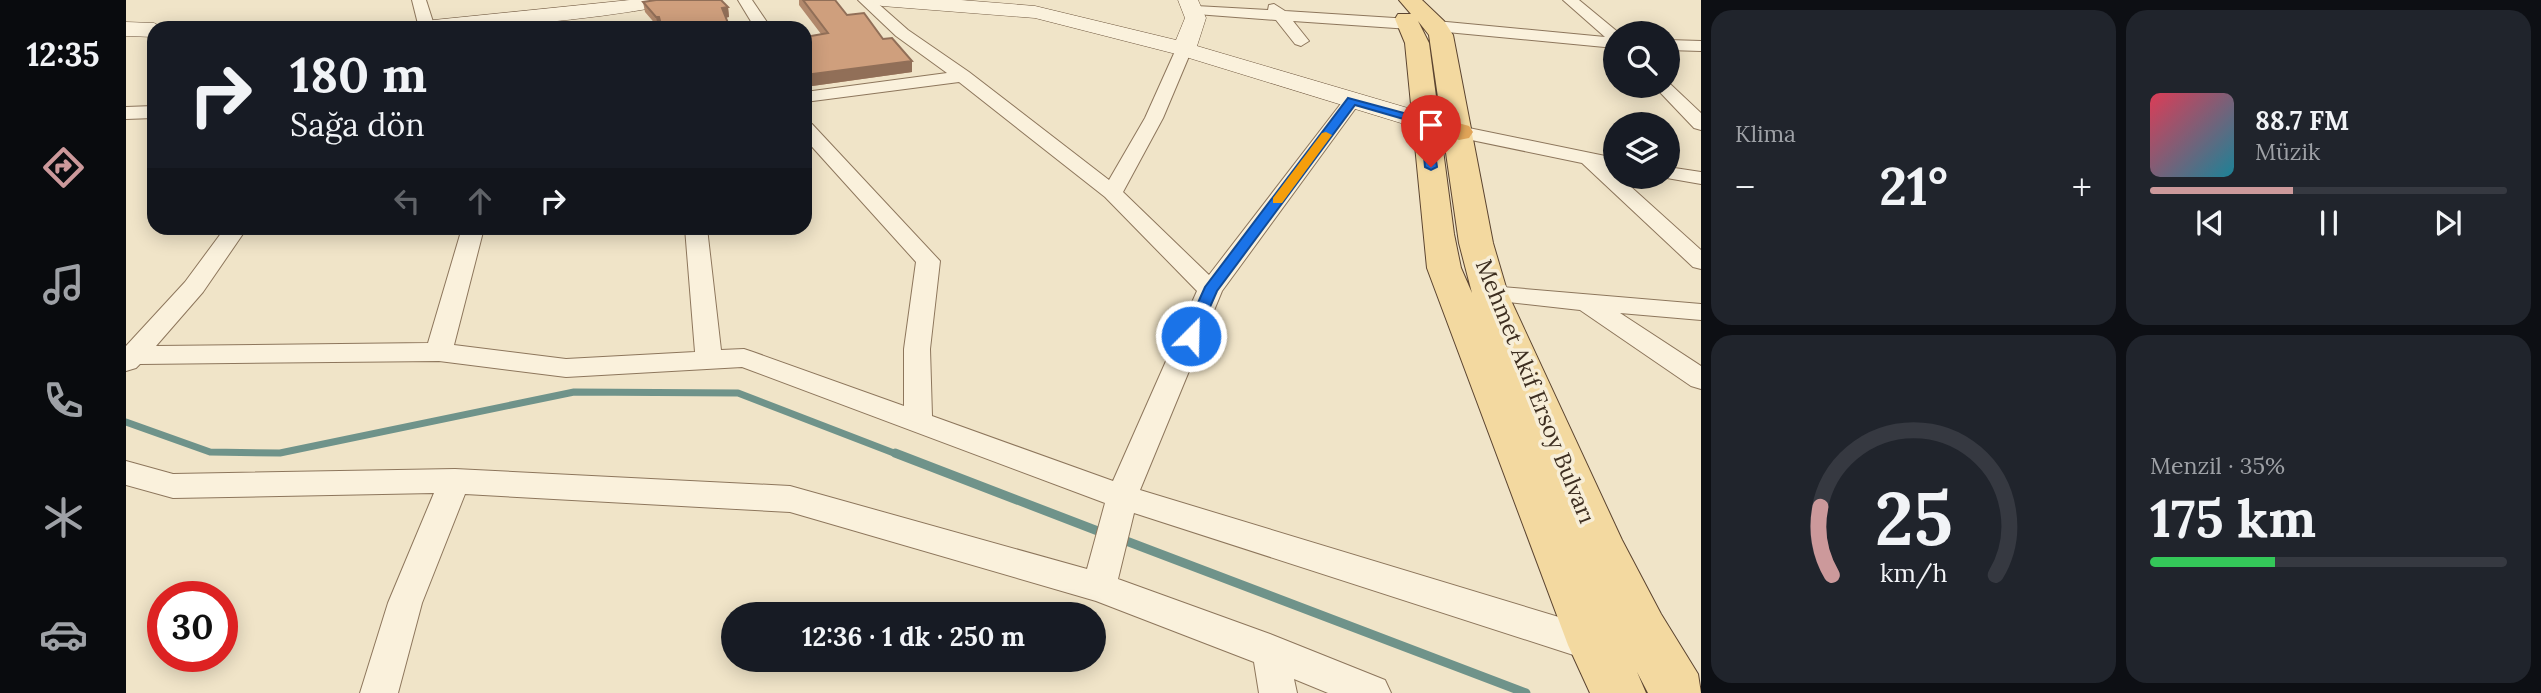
<!DOCTYPE html>
<html lang="tr">
<head>
<meta charset="utf-8">
<style>
	:root { --surface:#171b24; --page:#20242c; --text:#f1f3f6; --muted:#9ea1a6; --line:#363941; --accent:#cc999b }
	body { margin:0; font-family:Lora,serif; background:var(--page); color:var(--text); height:100vh; display:flex; flex-direction:column; font-size:26px; white-space:nowrap }
	* { box-sizing:border-box; margin:0 }
	p { font-size:23px; color:var(--muted) }
	.icon { flex:none; width:38px; height:38px; fill:none; stroke:currentColor; stroke-width:2; stroke-linecap:round; stroke-linejoin:round }
	.map { position:relative; flex:1; overflow:hidden }
	.sheet { display:flex; flex-direction:column; gap:10px; padding:10px; background:#0d0f14; width:840px }
	.sheet>* { flex:none }
	.banner { position:absolute; left:21px; top:21px; width:665px; height:214px; border-radius:21px; box-shadow:0 4px 18px #0003; background:#171b24; color:var(--text); overflow:hidden }
	.tools { position:absolute; left:1477px; top:21px; display:grid; gap:14px }
	.tools a { display:grid; place-items:center; width:77px; height:77px; border-radius:50%; background:var(--surface); box-shadow:0 4px 18px #0003; font-size:35px }
	.speed { position:absolute; left:21px; top:581px; display:flex; gap:14px; font-size:35px; font-weight:700; text-align:center }
	.speed>* { display:grid; place-content:center; width:91px; height:91px; border-radius:50%; background:var(--surface); box-shadow:0 4px 18px #0003; line-height:1 }
	.speed .limit { border:10px solid #d22; background:#fff; color:#111 }
	.pin { position:absolute; display:grid; place-items:center; width:60px; height:60px; color:#fff; margin:-72px -30px; border-radius:50% 50% 50% 0; rotate:-45deg; box-shadow:0 0 7px #0007 }
	.pin .icon { rotate:45deg }
	.me { position:absolute; width:77px; margin:-38px; rotate:23deg; stroke-linejoin:round; filter:drop-shadow(0 0 5px #0008) }
	.turn { display:flex; align-items:center; gap:24px; height:147px; padding:0 28px; font-size:32px }
	.turn .icon { width:91px; height:91px; stroke-width:2.5 }
	.turn b { display:block; font-size:49px; line-height:60px }
	.lanes { display:flex; align-items:center; height:66px; padding:0 28px; background:#0003; justify-content:center; gap:35px; direction:ltr }
	.lanes .off { opacity:.35 }
	.big { font-size:52px; font-weight:800; line-height:1.1 }
	.sheet .widget { flex:1; display:flex; flex-direction:column; justify-content:center; gap:10px; min-width:0; padding:0 24px; border-radius:21px; background:var(--page) }
	.sheet .dial { align-items:center; gap:0 }
	.dial svg { height:182px; overflow:visible; fill:none; stroke:var(--line); stroke-width:7; stroke-linecap:round; text-anchor:middle }
	.dial text { fill:var(--text); stroke:none }
	.song { display:flex; align-items:center; gap:21px }
	.cover { width:84px; height:84px; border-radius:10px; background:linear-gradient(135deg,hsl(350 70% 55%),hsl(190 70% 35%)) }
	.played { height:7px; border-radius:4px; background:linear-gradient(90deg,var(--accent) 40%,var(--line) 40%) }
	.keys { display:flex; justify-content:space-around; direction:ltr }
	.heat { display:flex; justify-content:space-between; align-items:center; font-size:38px; direction:ltr }
	.charge { height:10px; border-radius:5px; background:linear-gradient(90deg,#34c759 35%,var(--line) 0) }
	.sheet .tiles { flex:1; display:grid; gap:10px; grid-template-columns:repeat(2,1fr) }
	.trip { position:absolute; left:595px; top:602px; width:385px; height:70px; border-radius:35px; background:var(--surface); box-shadow:0 4px 18px #0003; font-weight:800; line-height:70px; text-align:center }
	main { display:flex; flex:1; min-height:0 }
	.tabs { display:flex; flex-direction:column; width:126px; justify-content:space-around; align-items:center; background:#090b0e; color:var(--muted) }
	.tabs .icon { width:49px; height:49px }
	.tabs .on { color:var(--accent) }
	.tabs b { font-size:32px; color:var(--text) }
	.map>svg:first-child { display:block }
</style>
</head>
<body>
<main>
<nav class="tabs">
<b>12:35</b>
<svg class="icon on" aria-label="directions" viewBox="0 0 24 24"><path d="M12 3l9 9-9 9-9-9zM9 14v-3h6M13 9l2 2-2 2"/></svg>
<svg class="icon" aria-label="music" viewBox="0 0 24 24"><path d="M9 18V5l10-2v13"/><circle cx="6" cy="18" r="3"/><circle cx="16" cy="16" r="3"/></svg>
<svg class="icon" aria-label="phone" viewBox="0 0 24 24"><path d="M5 4h4l2 5-3 2q2 4 5 5l2-3 5 2v4C11 20 4 13 5 4z"/></svg>
<svg class="icon" aria-label="climate" viewBox="0 0 24 24"><path d="M12 3v18M4 7l16 10M4 17L20 7"/></svg>
<svg class="icon" aria-label="car" viewBox="0 0 24 24"><path d="M5 17H2v-5l4-1 3-4h7l3 4 3 1v5h-3M9 17h6M6 11h13"/><circle cx="7" cy="17" r="2"/><circle cx="17" cy="17" r="2"/></svg>
</nav>
<div class="map">
<svg width="1575" height="693" viewBox="0 0 1575 693">
	<rect width="100%" height="100%" fill="#f0e4c8"/>
	<g fill="none" stroke-linecap="round" stroke-linejoin="round">
		<path stroke="#6f938a" stroke-width="7" d="M 0,422 L 84,452 L 154,453 L 448,392 L 612,393 L 773,455"/>
		<g stroke="#6f938a" stroke-width="9">
			<path d="M 769,453 L 977,533"/>
			<path d="M 995,539 L 1400,693"/>
		</g>
		<defs>
			<g id="street">
				<path d="M 286,0 L 300,0 L 309,28 L 293,28 Z"/>
				<path d="M 612,0 L 626,0 L 645,28 L 629,28 Z"/>
				<path d="M 732,0 L 748,0 L 782,30 L 843,72 L 983,180 L 1019,118 L 1050,49 L 1058,44 L 1064,46 L 1066,49 L 1037,118 L 997,192 L 1083,275 L 1220,97 L 1232,97 L 1235,101 L 1232,105 L 1096,291 L 1014,490 L 1469,628 L 1482,633 L 1487,645 L 1482,657 L 1469,662 L 1008,513 L 992,579 L 1144,634 L 1259,680 L 1265,693 L 1202,693 L 1168,679 L 1171,693 L 1133,693 L 1128,662 L 970,601 L 664,512 L 339,494 L 296,603 L 272,693 L 234,693 L 262,603 L 308,493 L 47,498 L 0,485 L 0,461 L 47,474 L 329,469 L 664,486 L 961,569 L 979,503 L 616,367 L 440,377 L 313,361 L 14,364 L 10,368 L 0,371 L 0,346 L 59,282 L 99,228 L 121,228 L 77,292 L 30,346 L 302,343 L 336,228 L 358,228 L 328,345 L 440,359 L 569,352 L 559,228 L 581,228 L 595,350 L 618,349 L 627,352 L 778,406 L 778,349 L 790,262 L 679,139 L 679,122 L 686,124 L 814,261 L 804,349 L 806,416 L 987,481 L 1071,291 L 979,197 L 833,82 L 679,102 L 679,92 L 821,73 L 770,36 Z"/>
				<path d="M 1437,0 L 1453,0 L 1493,33 L 1489,33 L 1489,48 L 1310,31 L 1302,26 L 1310,21 L 1479,37 Z"/>
				<path d="M 1148,4 L 1159,11 L 1284,19 L 1292,24 L 1284,29 L 1167,21 L 1183,41 L 1175,46 L 1169,44 L 1150,20 L 1070,14 L 1063,10 L 1070,6 L 1142,10 L 1143,5 Z"/>
				<path d="M 1542,40 L 1575,41 L 1575,51 L 1542,50 Z"/>
				<path d="M 1542,82 L 1575,113 L 1575,130 L 1568,128 L 1528,86 L 1542,86 Z"/>
				<path d="M 28,106 L 28,118 L 0,119 L 0,107 Z"/>
				<path d="M 1333,126 L 1489,158 L 1489,170 L 1486,169 L 1489,177 L 1494,177 L 1575,250 L 1575,269 L 1567,267 L 1456,163 L 1326,136 L 1323,132 Z"/>
				<path d="M 1542,167 L 1575,172 L 1575,184 L 1535,177 L 1542,177 Z"/>
				<path d="M 1364,286 L 1575,304 L 1575,320 L 1494,313 L 1575,366 L 1575,389 L 1565,386 L 1454,310 L 1355,299 L 1352,294 L 1355,289 Z"/>
			</g>
			<g id="secondary">
				<path d="M 504,0 L 549,0 L 546,4 L 539,6 C 455,21 372,28 287,28 L 290,23 L 298,21 Z"/>
				<path d="M 746,0 L 835,0 L 909,6 L 1050,40 L 1059,18 L 1052,0 L 1072,0 L 1080,18 L 1071,46 L 1309,116 L 1313,122 L 1309,128 L 1300,130 L 1291,128 L 1050,54 L 909,18 L 756,6 L 749,4 Z"/>
				<path d="M 0,22 L 28,23 L 38,28 L 28,28 L 28,37 L 0,36 Z"/>
			</g>
			<path id="primary" d="M 1273,0 L 1296,0 L 1318,21 L 1327,35 L 1367,243 L 1382,294 L 1496,540 L 1535,614 L 1572,674 L 1575,693 L 1522,693 L 1511,672 L 1520,693 L 1464,693 L 1442,645 L 1301,268 L 1279,43 L 1269,19 L 1272,14 L 1285,14 ZM 1292,21 L 1303,35 L 1333,243 L 1346,293 L 1335,268 L 1328,234 L 1303,43 Z"/>
			<path id="highway" d="M 1300,114 L 1343,126 L 1347,132 L 1343,138 L 1333,140 L 1290,128 L 1286,122 L 1290,116 Z"/>
		</defs>
		<use href="#street" stroke="#8d765c" stroke-width="2"/>
		<use href="#secondary" stroke="#6f573f" stroke-width="1"/>
		<use href="#primary" stroke="#5b4430" stroke-width="2"/>
		<use href="#highway" stroke="#5b4430" stroke-width="2"/>
		<use href="#street" fill="#faf1dc" fill-rule="evenodd"/>
		<use href="#secondary" fill="#faf1dc" fill-rule="evenodd"/>
		<use href="#primary" fill="#f3d9a0" fill-rule="evenodd"/>
		<use href="#highway" fill="#e0a458" fill-rule="evenodd"/>
	</g>
	<g fill="#b2896c">
		<path d="M 673,0 L 709,0 L 721,15 L 757,39 L 786,61 L 786,72 L 679,87 L 679,37 L 695,34 L 673,5 Z"/>
		<path d="M 517,2 L 602,7 L 603,17 L 599,18 L 604,28 L 535,28 L 535,27 L 532,27 L 519,12 Z"/>
	</g>
	<g fill="#916f58">
		<path d="M 602,7 L 603,17 L 597,18 L 596,8 Z"/>
		<path d="M 530,17 L 533,17 L 535,27 L 532,27 Z"/>
		<path d="M 786,61 L 786,72 L 679,87 L 679,75 Z"/>
	</g>
	<g fill="#cf9f7d" stroke="#916f58" stroke-width="2">
		<path d="M 530,0 L 595,0 L 602,7 L 596,8 L 604,28 L 536,28 L 533,17 L 530,17 L 517,2 Z"/>
		<path d="M 677,0 L 709,0 L 721,15 L 738,13 L 757,39 L 766,38 L 786,61 L 679,75 L 679,56 L 680,56 L 679,53 L 679,37 L 702,33 Z"/>
	</g>
	<path fill="#1a73e8" stroke="#114b97" stroke-width="2" d="M 1222,98 L 1304,120 L 1311,167 L 1305,170 L 1299,167 L 1295,124 L 1229,105 L 1091,291 L 1070,339 L 1059,339 L 1057,336 L 1079,287 Z"/>
	<path fill="#f59e0b" d="M 1200,132 L 1206,135 L 1156,203 L 1147,203 L 1147,198 L 1196,133 Z"/>
	<g text-anchor="middle" dominant-baseline="central" stroke-width="7" stroke-linejoin="round" paint-order="stroke">
		<g font-size="23" fill="#3d2e20" stroke="#f7eed8">
			<text transform="translate(1410 391) rotate(68)">Mehmet Akif Ersoy Bulvarı</text>
		</g>
	</g>
</svg>
<div class="tools">
<a><svg class="icon" aria-label="search" viewBox="0 0 24 24"><circle cx="10" cy="10" r="6"/><path d="M15 15l6 6"/></svg></a>
<a><svg class="icon" aria-label="layers" viewBox="0 0 24 24"><path d="M12 4l9 5-9 5-9-5zM3 14l9 5 9-5"/></svg></a>
</div>
<div class="speed"><div class="limit">30</div></div>
<div class="pin" style="left:1305px;top:167px;background:#d93025"><svg class="icon" aria-label="arrive" viewBox="0 0 24 24"><path d="M6 21V4h12l-3 4 3 4H6"/></svg></div>
<svg class="me" style="left:1065px;top:336px" viewBox="-20 -20 40 40"><circle r="17" fill="#1a73e8" stroke="#fff" stroke-width="3"/><path d="M0-11L8 9 0 5-8 9z" fill="#fff"/></svg>
<div class="trip">12:36 · 1 dk · 250 m</div>
<div class="banner">
<div class="turn"><svg class="icon" aria-label="right" viewBox="0 0 24 24"><path d="M7 20v-9h11M14 6l5 5-5 5"/></svg><div><b>180 m</b>Sağa dön</div></div>
<div class="lanes"><svg class="icon off" aria-label="left" viewBox="0 0 24 24"><path d="M17 20v-9H6M10 6l-5 5 5 5"/></svg><svg class="icon off" aria-label="ahead" viewBox="0 0 24 24"><path d="M12 20V5M6 11l6-6 6 6"/></svg><svg class="icon" aria-label="right" viewBox="0 0 24 24"><path d="M7 20v-9h11M14 6l5 5-5 5"/></svg></div>
</div>
</div>
<section class="sheet">
<div class="tiles">
<div class="widget"><p>Klima</p>
<div class="heat"><a>−</a><b class="big">21°</b><a>+</a></div>
</div>
<div class="widget">
<div class="song"><i class="cover"></i><div><b>88.7 FM</b><p>Müzik</p></div></div>
<div class="played"></div>
<div class="keys"><svg class="icon" aria-label="previous" viewBox="0 0 24 24"><path d="M18 5L8 12l10 7zM5 5v14"/></svg><svg class="icon" aria-label="pause" viewBox="0 0 24 24"><path d="M8 5v14M16 5v14"/></svg><svg class="icon" aria-label="next" viewBox="0 0 24 24"><path d="M6 5l10 7-10 7zM19 5v14"/></svg></div>
</div>
<div class="widget dial"><svg viewBox="0 0 100 80">
<path d="M14 69A42 42 0 1 1 86 69"/>
<path d="M14 69A42 42 0 0 1 9 39" stroke="#cc999b"/>
<text x="50" y="56" font-size="32" font-weight="700">25</text>
<text x="50" y="72" font-size="11">km/h</text>
</svg></div>
<div class="widget"><p>Menzil · 35%</p><b class="big">175 km</b><div class="charge"></div></div>
</div>
</section>
</main>
</body>
</html>
